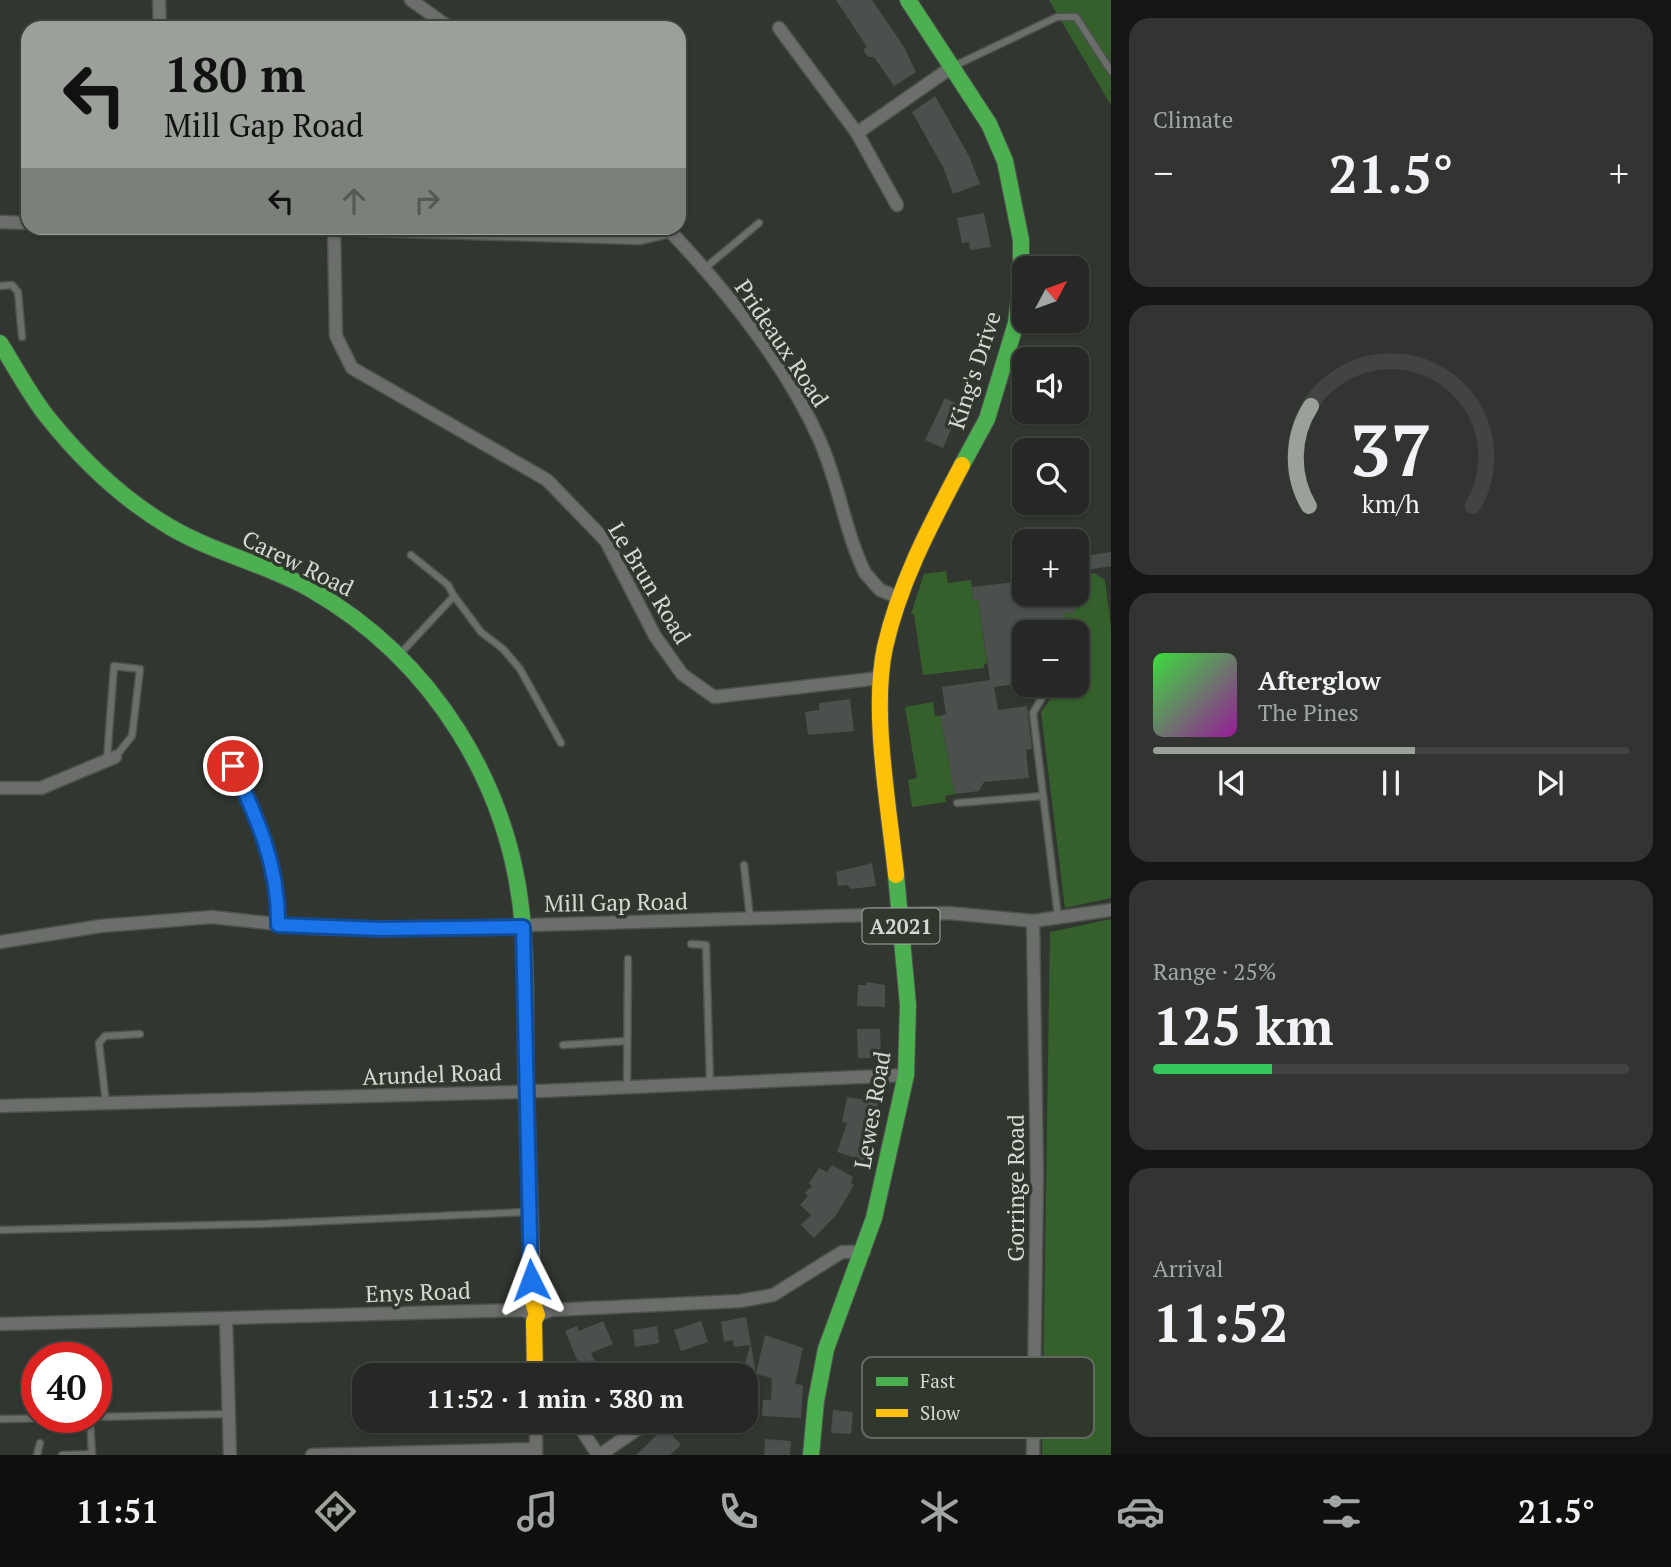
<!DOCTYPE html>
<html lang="en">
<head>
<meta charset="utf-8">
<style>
	:root { --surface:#252824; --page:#313431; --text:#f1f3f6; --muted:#a3a6a6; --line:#424441; --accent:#9ba19a }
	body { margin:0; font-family:"PT Serif",serif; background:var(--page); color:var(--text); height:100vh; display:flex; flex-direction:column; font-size:26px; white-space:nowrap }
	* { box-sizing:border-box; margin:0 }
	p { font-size:23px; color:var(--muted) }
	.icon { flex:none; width:38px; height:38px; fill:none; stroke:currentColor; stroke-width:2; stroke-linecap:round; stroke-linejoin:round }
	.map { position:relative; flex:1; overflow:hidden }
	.side { display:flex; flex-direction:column; gap:18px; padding:18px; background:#141614; width:560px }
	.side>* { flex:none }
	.top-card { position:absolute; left:21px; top:21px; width:665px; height:214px; border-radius:21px; box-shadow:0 2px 5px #0004,0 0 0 2px var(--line); background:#9ba19a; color:#111; overflow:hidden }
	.needle { width:46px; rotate:49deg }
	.controls { position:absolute; left:1012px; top:256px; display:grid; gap:14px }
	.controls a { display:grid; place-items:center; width:77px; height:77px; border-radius:14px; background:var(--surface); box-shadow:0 2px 5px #0004,0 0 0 2px var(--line); font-size:35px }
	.speed { position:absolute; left:21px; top:1342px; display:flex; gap:14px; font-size:35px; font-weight:700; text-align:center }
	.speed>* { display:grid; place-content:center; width:91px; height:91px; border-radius:50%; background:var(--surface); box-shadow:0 2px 5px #0004,0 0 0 2px var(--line); line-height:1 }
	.speed .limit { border:10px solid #d22; background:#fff; color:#111 }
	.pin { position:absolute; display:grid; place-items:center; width:60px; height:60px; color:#fff; margin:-30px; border:4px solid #fff; border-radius:50%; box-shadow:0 2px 7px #0007 }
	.me { position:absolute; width:77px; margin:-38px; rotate:357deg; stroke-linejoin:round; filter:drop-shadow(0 0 5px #0008) }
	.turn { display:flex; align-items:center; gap:24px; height:147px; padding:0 28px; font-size:32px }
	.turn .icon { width:91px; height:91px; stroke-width:2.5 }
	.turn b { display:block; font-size:49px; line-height:60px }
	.lanes { display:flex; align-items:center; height:66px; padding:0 28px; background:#0003; justify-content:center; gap:35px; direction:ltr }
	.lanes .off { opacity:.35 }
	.big { font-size:52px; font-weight:800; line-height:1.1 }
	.side .card { flex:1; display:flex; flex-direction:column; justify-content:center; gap:10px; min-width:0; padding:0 24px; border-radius:21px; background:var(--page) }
	.side .dial { align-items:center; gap:0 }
	.dial svg { height:182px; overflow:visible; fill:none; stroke:var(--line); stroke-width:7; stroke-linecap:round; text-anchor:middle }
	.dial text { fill:var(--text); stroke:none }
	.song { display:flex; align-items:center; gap:21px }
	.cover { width:84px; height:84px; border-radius:10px; background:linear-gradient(135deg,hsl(120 70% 55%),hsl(300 70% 35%)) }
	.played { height:7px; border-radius:4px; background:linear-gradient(90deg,var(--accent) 55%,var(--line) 55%) }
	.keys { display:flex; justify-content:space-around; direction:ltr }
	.heat { display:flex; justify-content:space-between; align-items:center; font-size:38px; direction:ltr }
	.charge { height:10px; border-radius:5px; background:linear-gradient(90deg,#34c759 25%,var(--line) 0) }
	.trip { position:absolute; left:352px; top:1363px; width:406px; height:70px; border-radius:21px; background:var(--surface); box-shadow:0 2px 5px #0004,0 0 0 2px var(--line); font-weight:800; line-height:70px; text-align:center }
	.tabs { display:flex; height:112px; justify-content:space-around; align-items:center; background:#0f100e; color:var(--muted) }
	.tabs .icon { width:49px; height:49px }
	.tabs .on { color:var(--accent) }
	.tabs b { font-size:32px; color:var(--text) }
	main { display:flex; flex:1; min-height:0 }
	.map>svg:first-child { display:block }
</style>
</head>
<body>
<main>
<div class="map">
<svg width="1111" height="1455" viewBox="0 0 1111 1455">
	<rect width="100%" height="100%" fill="#313630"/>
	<g fill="#35602c">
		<path d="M 1049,0 L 1111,0 L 1111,105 Z"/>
		<path d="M 946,571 L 948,583 L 971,580 L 973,600 L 978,600 L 987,663 L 984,664 L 984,668 L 923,675 L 914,614 L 911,614 L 924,574 Z"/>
		<path d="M 1094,573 L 1105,580 L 1111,627 L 1111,898 L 1065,908 L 1041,712 L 1061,685 L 1076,684 L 1076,677 L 1086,675 L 1090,649 L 1076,650 L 1076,632 L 1066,632 L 1064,614 L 1075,613 L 1073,593 L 1076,593 L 1076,577 Z"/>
		<path d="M 933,702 L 935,716 L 940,716 L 955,794 L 945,796 L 946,802 L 912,807 L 908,780 L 917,778 L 905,707 Z"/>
		<path d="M 1111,919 L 1111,1455 L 1042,1455 L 1050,932 Z"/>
	</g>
	<g fill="#4c504c">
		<path d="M 836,0 L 872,0 L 904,47 L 916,72 L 894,86 L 874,57 L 868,57 L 863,50 L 867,47 Z"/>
		<path d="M 935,96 L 969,156 L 980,184 L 953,194 L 943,167 L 912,112 Z"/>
		<path d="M 984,213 L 991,247 L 970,250 L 969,242 L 962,243 L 957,218 Z"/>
		<path d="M 945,398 L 961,406 L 943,448 L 925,440 Z"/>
		<path d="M 1111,552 L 1111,566 L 1087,570 L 1085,556 Z"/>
		<path d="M 1024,581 L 1024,593 L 1073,593 L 1075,613 L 1064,614 L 1066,632 L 1024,632 L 1024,683 L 994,687 L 998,710 L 1027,706 L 1032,749 L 1026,750 L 1029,778 L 984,782 L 979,791 L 955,794 L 940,716 L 946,714 L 942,687 L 990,680 L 978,600 L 973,600 L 972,587 Z"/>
		<path d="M 850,699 L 854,731 L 808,735 L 805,712 L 819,710 L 819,703 Z"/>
		<path d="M 872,863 L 876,886 L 851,889 L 848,885 L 838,886 L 836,872 Z"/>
		<path d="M 866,982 L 885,985 L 885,1007 L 857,1006 L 858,985 L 866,985 Z"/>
		<path d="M 857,1029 L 880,1029 L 881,1058 L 858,1058 Z"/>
		<path d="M 847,1097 L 878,1102 L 864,1161 L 837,1152 L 847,1123 L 842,1122 Z"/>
		<path d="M 832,1165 L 853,1177 L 851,1183 L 854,1185 L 837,1214 L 814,1238 L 801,1225 L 811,1215 L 800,1205 L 808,1196 L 805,1193 L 812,1186 L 809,1183 L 819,1168 L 827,1172 Z"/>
		<path d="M 746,1317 L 756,1373 L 765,1335 L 803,1348 L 795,1384 L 803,1385 L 801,1418 L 762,1416 L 763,1400 L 771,1400 L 772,1378 L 743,1371 L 750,1345 L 734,1347 L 733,1340 L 724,1342 L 721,1322 Z"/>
		<path d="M 603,1321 L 613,1344 L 591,1353 L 602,1376 L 584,1376 L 565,1331 L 577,1326 L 579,1331 Z"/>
		<path d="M 701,1321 L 708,1342 L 681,1351 L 674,1330 Z"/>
		<path d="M 657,1326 L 659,1343 L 635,1347 L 633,1330 Z"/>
		<path d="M 833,1410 L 853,1412 L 851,1434 L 831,1433 Z"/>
		<path d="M 665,1427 L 681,1445 L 670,1455 L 636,1455 Z"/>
		<path d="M 765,1439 L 791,1441 L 790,1455 L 764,1455 Z"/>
	</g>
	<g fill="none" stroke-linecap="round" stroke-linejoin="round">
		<defs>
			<g id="lane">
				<path d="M 954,66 L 1057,17 L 1076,17 L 1111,71"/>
				<path d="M 705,268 L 759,223"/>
				<path d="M 0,286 L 12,285 L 18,292 L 22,337"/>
				<path d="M 454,596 L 481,632 L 503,649 L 520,669 L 561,743"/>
				<path d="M 400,654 L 454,596 L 448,585 L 411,555"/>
				<path d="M 1050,684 L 1033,713 L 1058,917"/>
				<path d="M 107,759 L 114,666 L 140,669 L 132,736 L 115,757"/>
				<path d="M 957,803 L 1043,796"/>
				<path d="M 744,865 L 750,918"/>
				<path d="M 691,944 L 706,945 L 710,1083"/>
				<path d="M 563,1045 L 627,1041"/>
				<path d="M 627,1087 L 628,959"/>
				<path d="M 106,1104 L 99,1043 L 105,1036 L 140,1034"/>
				<path d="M 0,1230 L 260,1224 L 526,1212"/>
				<path d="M 96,1417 L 228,1414"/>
				<path d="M 90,1418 L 92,1455"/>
				<path d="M 0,1419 L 67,1418"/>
				<path d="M 37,1455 L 40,1443"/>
				<path d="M 62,1455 L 92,1454"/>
			</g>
			<g id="street">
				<path d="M 159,0 L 160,28"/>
				<path d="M 411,0 L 450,28"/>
				<path d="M 779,28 L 857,133 L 897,205"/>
				<path d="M 857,133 L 952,67"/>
				<path d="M 0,222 L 28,223"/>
				<path d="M 124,228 L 334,229 L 640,238 L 670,231"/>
				<path d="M 667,228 C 726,290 785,362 820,441 C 839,484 845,532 865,573 L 880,590 L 900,598"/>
				<path d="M 334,229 L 336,336 L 352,368 L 547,480 L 606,541 L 655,636 L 682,674 L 714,697 L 880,678"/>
				<path d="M 233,766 C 257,818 279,866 278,925"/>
				<path d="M 0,788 L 41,788 L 115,757"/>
				<path d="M 0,942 L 101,926 L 212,917 L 313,928 L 403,929 L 900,914 L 949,913 L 1033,921 L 1111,910"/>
				<path d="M 0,1106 L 517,1092 L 906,1075"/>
				<path d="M 226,1319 L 230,1455"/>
				<path d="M 0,1324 L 522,1310 L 537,1315 L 551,1310 L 740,1301 L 773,1295 L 842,1252 L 864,1252"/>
				<path d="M 536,1421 L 536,1455"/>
				<path d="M 576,1421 L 598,1455"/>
				<path d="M 312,1455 L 536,1449"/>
				<path d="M 600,1455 L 649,1421"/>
				<path d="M 1033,1455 L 1037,1177 L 1033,921"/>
			</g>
			<g id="fast">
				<path d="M 908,0 L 989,124 L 1005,161 L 1021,240 L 1021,283 L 1016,323 L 987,419 L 962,465"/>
				<path d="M 0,343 C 16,368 30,396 49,419 C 82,460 124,500 170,527 C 214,553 266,564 310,589 C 433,659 513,787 523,929 C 527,979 525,1031 526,1082"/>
				<path d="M 811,1455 L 816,1401 L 826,1349 L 874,1218 L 906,1075 L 908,1005 L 896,875"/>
			</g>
			<g id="slow">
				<path d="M 896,875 C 889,807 871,712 885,647 C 900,581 931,524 962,465"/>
				<path d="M 526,1082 L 533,1302 L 537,1315 L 534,1321 L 535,1376"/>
			</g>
		</defs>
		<use href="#lane" stroke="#4e534d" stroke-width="9"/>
		<use href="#street" stroke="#4e534d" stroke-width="15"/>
		<use href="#fast" stroke="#4e534d" stroke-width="18"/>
		<use href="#slow" stroke="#4e534d" stroke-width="18"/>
		<use href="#lane" stroke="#6b6e6a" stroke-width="6"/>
		<use href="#street" stroke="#6b6e6a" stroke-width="12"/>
		<use href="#fast" stroke="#4caf50" stroke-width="16"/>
		<use href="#slow" stroke="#ffc107" stroke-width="16"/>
	</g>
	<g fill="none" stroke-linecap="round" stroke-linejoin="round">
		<defs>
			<path id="route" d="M 233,766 C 257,818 279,866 278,925 L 380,929 L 523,927 L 531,1280"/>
		</defs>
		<use href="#route" stroke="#114b97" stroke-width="18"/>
		<use href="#route" stroke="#1a73e8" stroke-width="12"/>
	</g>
	<g text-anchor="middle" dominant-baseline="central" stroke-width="7" stroke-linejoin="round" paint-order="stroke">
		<rect fill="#30382e" stroke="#a3a9a2" stroke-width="2" x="862.5" y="908.5" width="77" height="35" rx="5"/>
		<g font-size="21" font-weight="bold" fill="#d4dad3">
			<text x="901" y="926">A2021</text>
		</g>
		<g font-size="23" fill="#d4dad3" stroke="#30382e">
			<text transform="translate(782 343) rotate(56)">Prideaux Road</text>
			<text transform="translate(974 370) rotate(-72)">King's Drive</text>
			<text transform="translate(298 563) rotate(26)">Carew Road</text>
			<text transform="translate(650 583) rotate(59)">Le Brun Road</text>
			<text transform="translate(616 902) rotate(-1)">Mill Gap Road</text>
			<text transform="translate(432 1074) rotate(-2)">Arundel Road</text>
			<text transform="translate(872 1110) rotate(-80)">Lewes Road</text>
			<text transform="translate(1015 1188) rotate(-90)">Gorringe Road</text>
			<text transform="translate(418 1292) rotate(-2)">Enys Road</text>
		</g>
	</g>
	<rect x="862" y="1357" width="232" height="81" rx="10" fill="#30382e" stroke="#616960" stroke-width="2"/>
	<rect x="876" y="1377" width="32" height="9" fill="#4caf50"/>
	<rect x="876" y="1409" width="32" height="8" fill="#ffc107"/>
	<g font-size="19" fill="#d4dad3">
		<text x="920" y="1388">Fast</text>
		<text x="920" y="1420">Slow</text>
	</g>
</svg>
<div class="controls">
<a><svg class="needle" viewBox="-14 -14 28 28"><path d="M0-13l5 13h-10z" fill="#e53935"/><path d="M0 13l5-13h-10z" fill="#a3a6a6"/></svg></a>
<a><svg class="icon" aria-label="sound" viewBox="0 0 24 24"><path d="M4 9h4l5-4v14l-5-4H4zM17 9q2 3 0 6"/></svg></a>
<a><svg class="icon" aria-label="search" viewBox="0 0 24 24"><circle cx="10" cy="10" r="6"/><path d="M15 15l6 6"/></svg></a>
<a>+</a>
<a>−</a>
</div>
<div class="speed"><div class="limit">40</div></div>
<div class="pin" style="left:233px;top:766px;background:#d93025"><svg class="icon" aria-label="arrive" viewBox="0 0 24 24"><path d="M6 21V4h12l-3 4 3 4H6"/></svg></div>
<svg class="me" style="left:531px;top:1280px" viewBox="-20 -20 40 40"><path d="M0-17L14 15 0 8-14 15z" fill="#1a73e8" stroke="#fff" stroke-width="4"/></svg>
<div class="trip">11:52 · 1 min · 380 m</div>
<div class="top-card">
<div class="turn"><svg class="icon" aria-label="left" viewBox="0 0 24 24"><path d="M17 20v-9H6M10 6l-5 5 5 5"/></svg><div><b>180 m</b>Mill Gap Road</div></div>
<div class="lanes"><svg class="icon" aria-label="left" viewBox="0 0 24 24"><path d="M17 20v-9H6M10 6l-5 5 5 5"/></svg><svg class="icon off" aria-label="ahead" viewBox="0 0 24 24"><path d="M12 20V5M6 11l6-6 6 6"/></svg><svg class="icon off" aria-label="right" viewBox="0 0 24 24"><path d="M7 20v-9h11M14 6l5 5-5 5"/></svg></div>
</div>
</div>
<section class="side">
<div class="card"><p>Climate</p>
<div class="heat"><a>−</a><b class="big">21.5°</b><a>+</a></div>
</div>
<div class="card dial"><svg viewBox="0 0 100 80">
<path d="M14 69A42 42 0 1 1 86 69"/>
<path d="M14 69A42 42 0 0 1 15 25" stroke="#9ba19a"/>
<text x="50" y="56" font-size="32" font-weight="700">37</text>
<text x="50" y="72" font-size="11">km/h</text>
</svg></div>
<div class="card">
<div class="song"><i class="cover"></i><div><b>Afterglow</b><p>The Pines</p></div></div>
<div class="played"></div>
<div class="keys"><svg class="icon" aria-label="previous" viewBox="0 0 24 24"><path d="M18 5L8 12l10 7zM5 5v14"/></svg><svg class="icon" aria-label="pause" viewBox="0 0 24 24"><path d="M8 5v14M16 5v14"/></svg><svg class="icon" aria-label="next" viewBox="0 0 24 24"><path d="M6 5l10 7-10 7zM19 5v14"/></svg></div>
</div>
<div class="card"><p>Range · 25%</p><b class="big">125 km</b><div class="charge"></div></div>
<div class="card"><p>Arrival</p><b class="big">11:52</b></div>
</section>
</main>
<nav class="tabs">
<b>11:51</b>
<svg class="icon on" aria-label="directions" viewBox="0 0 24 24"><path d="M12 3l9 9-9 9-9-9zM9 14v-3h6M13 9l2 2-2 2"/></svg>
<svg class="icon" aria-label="music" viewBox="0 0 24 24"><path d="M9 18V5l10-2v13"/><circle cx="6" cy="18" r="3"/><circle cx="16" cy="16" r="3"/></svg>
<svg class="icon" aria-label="phone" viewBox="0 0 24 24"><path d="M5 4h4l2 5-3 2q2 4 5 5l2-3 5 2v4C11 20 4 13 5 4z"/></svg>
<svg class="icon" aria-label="climate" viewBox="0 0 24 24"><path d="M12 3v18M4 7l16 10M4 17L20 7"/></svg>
<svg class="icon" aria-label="car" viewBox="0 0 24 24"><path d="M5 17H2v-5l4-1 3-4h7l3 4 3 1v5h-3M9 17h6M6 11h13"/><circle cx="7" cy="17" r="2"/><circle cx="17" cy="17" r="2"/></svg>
<svg class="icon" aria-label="filters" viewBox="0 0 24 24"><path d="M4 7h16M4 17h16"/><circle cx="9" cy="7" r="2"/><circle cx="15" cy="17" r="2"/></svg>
<b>21.5°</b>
</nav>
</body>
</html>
